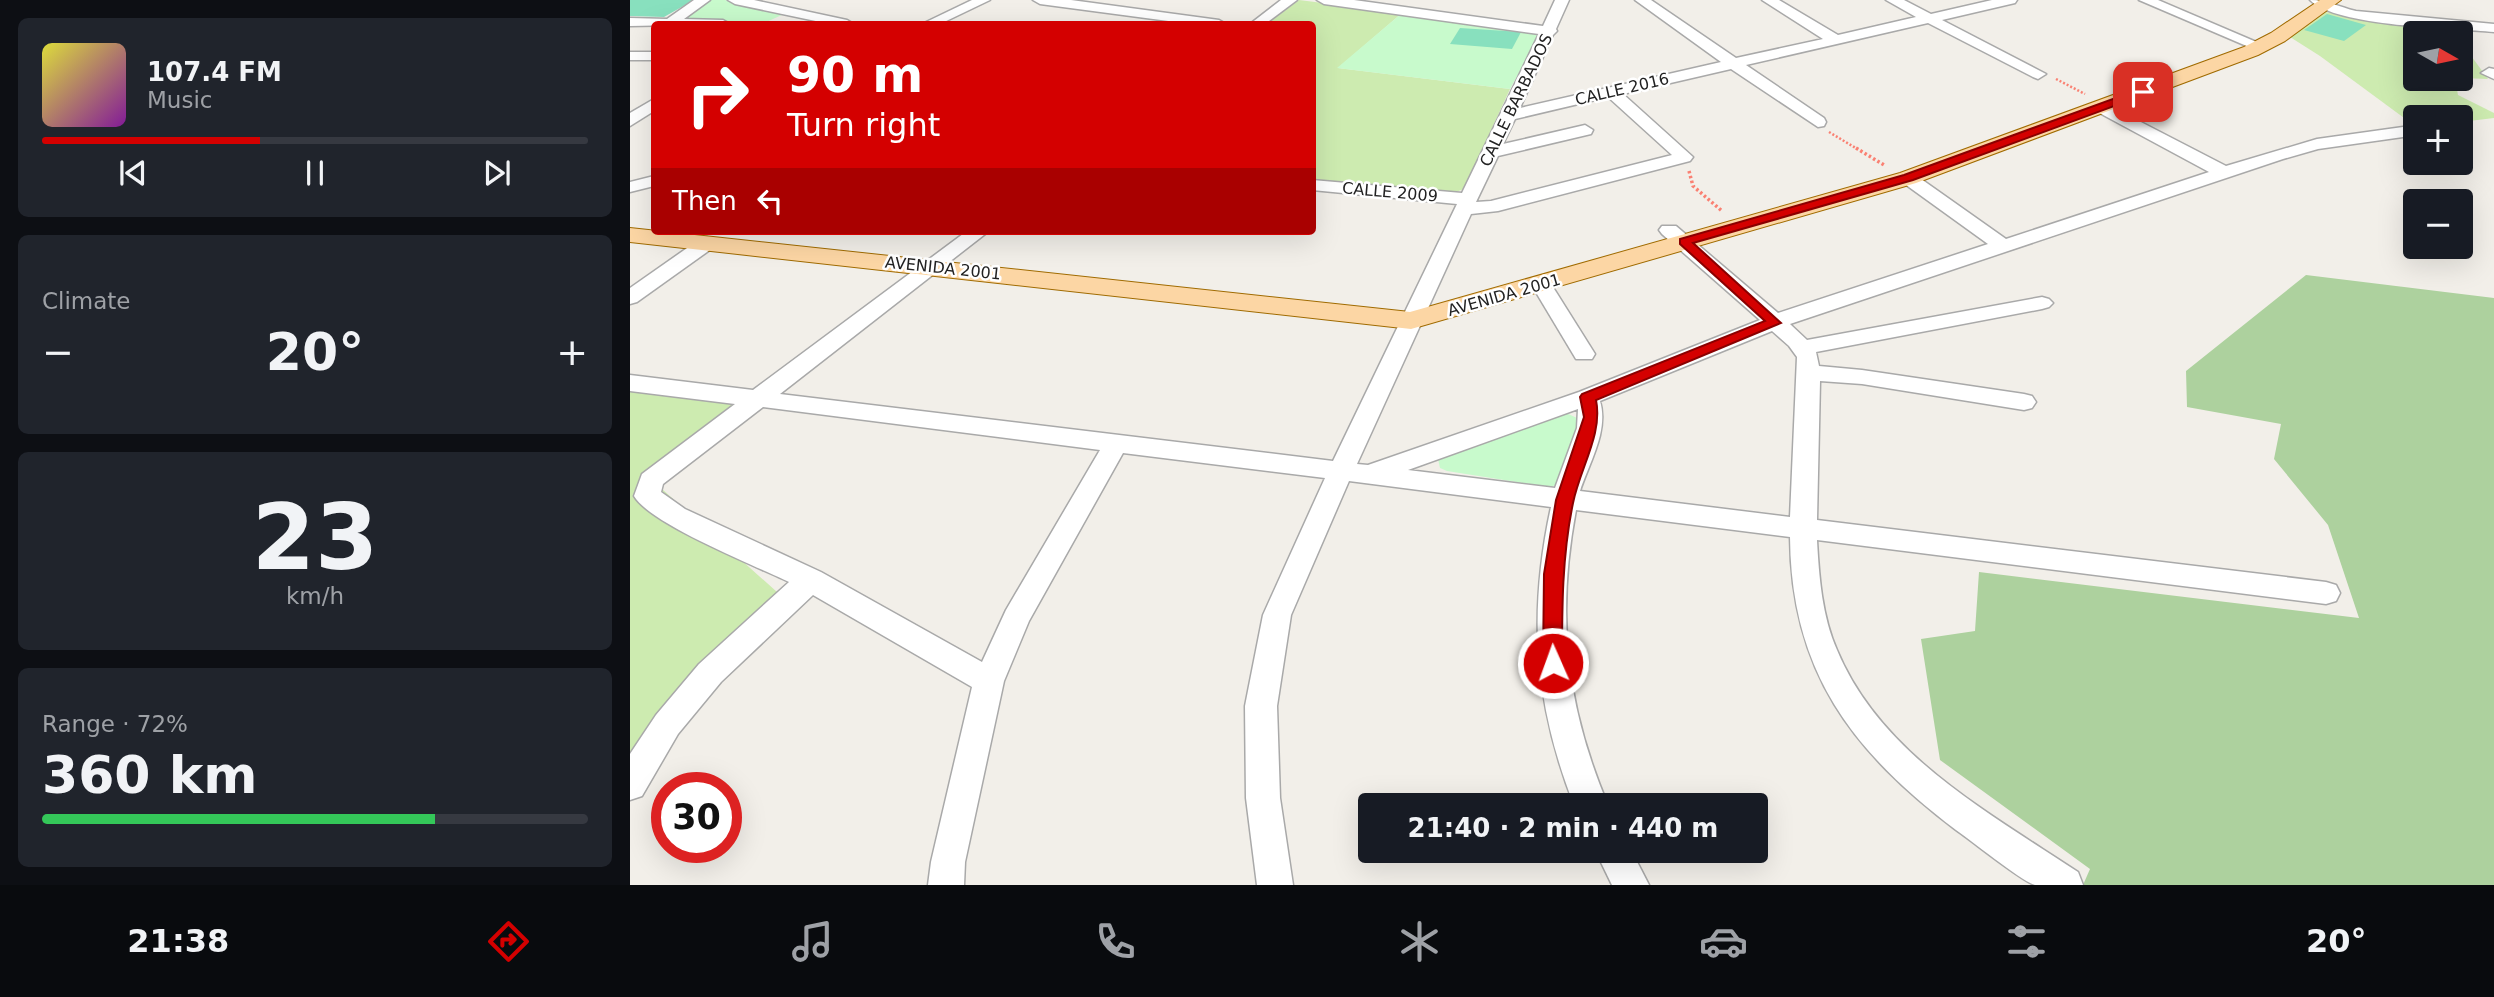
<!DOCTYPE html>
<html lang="en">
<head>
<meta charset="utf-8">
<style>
	:root { --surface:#171b24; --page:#20242c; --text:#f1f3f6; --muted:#9ea1a6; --line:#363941; --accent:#d40000 }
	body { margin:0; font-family:"DejaVu Sans",sans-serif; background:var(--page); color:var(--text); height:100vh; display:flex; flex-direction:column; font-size:26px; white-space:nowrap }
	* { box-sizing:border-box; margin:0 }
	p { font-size:23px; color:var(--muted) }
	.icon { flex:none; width:38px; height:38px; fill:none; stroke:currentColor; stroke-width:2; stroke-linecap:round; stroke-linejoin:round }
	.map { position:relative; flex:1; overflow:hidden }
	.sheet { display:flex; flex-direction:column; gap:18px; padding:18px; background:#0d0f14; width:630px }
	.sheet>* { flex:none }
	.top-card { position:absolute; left:21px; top:21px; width:665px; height:214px; border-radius:7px; box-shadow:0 7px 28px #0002; background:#d40000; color:#fff; overflow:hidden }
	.needle { width:46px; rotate:99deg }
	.controls { position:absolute; left:1773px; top:21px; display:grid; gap:14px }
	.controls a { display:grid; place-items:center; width:70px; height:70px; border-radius:7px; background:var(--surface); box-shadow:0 7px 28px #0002; font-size:35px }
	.speed { position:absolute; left:21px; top:772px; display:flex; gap:14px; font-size:35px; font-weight:700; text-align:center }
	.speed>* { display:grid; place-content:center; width:91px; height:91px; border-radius:50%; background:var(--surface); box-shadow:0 7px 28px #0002; line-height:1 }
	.speed .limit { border:10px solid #d22; background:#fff; color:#111 }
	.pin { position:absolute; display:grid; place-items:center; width:60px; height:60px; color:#fff; margin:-30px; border-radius:14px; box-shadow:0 4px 10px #0006 }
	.me { position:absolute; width:77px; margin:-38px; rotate:358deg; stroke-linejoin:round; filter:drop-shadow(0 0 5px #0008) }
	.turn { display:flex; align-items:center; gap:24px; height:147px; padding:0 21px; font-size:32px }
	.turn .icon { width:91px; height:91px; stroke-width:2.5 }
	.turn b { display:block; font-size:49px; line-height:60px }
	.then { display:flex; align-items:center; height:66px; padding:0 21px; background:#0003; gap:14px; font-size:26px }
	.big { font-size:52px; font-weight:700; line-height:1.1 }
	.sheet .tile { flex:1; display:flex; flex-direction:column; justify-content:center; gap:10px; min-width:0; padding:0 24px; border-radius:10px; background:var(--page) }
	.sheet .dial { align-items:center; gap:0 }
	.dial b { font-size:91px; line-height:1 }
	.song { display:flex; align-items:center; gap:21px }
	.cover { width:84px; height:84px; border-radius:10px; background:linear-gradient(135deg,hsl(60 70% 55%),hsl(290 70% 35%)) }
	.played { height:7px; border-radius:4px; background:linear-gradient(90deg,var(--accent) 40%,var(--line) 40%) }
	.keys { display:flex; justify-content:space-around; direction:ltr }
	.heat { display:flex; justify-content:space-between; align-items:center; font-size:38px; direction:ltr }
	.charge { height:10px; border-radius:5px; background:linear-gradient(90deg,#34c759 72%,var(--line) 0) }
	.trip { position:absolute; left:728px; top:793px; width:410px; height:70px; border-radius:7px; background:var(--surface); box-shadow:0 7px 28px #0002; font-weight:700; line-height:70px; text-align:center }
	.tabs { display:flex; height:112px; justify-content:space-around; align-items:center; background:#090b0e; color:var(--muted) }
	.tabs .icon { width:49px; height:49px }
	.tabs .selected { color:var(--accent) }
	.tabs b { font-size:32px; color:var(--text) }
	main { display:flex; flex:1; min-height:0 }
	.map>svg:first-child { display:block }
</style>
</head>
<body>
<main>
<section class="sheet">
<div class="tile">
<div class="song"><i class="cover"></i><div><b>107.4 FM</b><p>Music</p></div></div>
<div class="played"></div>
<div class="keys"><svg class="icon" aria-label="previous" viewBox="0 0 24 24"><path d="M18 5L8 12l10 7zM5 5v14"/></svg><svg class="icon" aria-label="pause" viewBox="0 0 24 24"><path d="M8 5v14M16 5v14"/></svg><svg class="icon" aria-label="next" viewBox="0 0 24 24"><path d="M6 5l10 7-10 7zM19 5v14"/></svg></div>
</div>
<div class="tile"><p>Climate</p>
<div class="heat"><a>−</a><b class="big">20°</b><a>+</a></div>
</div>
<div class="tile dial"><b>23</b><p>km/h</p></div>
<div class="tile"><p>Range · 72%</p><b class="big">360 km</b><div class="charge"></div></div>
</section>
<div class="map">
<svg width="1864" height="885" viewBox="0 0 1864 885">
	<rect width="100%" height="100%" fill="#f2efe9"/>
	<g fill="#cdebb0">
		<path d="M 669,0 L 772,13 L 708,68 L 880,89 L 834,189 L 823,193 L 683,180 L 682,24 L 637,24 Z"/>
		<path d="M 1696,12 L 1723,17 L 1819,26 L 1824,33 L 1785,33 L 1785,79 L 1825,79 L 1828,95 L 1864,113 L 1864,118 L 1831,122 L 1830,117 L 1785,117 L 1785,126 L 1690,56 L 1660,37 Z"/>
		<path d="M 1831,42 L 1858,79 L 1831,78 Z"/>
		<path d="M 0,381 L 131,399 L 22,480 L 157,601 L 12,763 L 0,801 Z"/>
	</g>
	<path fill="#add19e" d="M 1676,275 L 1864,298 L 1864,885 L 1453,885 L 1460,869 L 1310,760 L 1291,639 L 1345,631 L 1349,572 L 1729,618 L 1698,525 L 1644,459 L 1651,424 L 1557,407 L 1556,371 Z"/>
	<g fill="#c8facc">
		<path d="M 81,0 L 95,0 L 154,14 L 132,24 L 56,19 L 54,16 Z"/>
		<path d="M 772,13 L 910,34 L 880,89 L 707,68 Z"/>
		<path d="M 934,412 L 947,418 L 950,425 L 930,484 L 919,487 L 817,471 L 810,468 L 808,459 Z"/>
	</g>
	<g fill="#88e0be">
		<path d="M 0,0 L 64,0 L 34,17 L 0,16 Z"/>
		<path d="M 1697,14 L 1736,25 L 1714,41 L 1674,30 Z"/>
		<path d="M 830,28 L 891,32 L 882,49 L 820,44 Z"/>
	</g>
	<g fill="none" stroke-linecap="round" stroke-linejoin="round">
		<defs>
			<g id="minor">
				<path d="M 64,0 L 80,0 L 54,19 L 93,20 L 100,24 L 0,26 L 0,18 L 37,19 Z"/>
				<path d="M 98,0 L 124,0 L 217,20 L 224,24 L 200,24 L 105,4 Z"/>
				<path d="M 342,0 L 360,0 L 310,24 L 292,24 Z"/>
				<path d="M 403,0 L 441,0 L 589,20 L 596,24 L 561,24 L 410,4 Z"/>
				<path d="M 651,0 L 667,0 L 635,24 L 620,24 Z"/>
				<path d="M 687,0 L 724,0 L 913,26 L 925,0 L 939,0 L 926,29 L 927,31 L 923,35 L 890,108 L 1091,62 L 1005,0 L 1021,0 L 1106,58 L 1193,39 L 1132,0 L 1149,0 L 1208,35 L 1286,17 L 1256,0 L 1274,0 L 1301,14 L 1362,0 L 1387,0 L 1385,3 L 1312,20 L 1416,74 L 1408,79 L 1403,77 L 1298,23 L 1116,65 L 1194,118 L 1196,122 L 1194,126 L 1188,127 L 1101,69 L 993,94 L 1063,157 L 1060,161 L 868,211 L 841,214 L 727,464 L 738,465 L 949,392 L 1130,320 L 1032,234 L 1029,230 L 1032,226 L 1046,226 L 1148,313 L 1358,244 L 1272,182 L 1269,178 L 1272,174 L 1284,174 L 1376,239 L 1579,172 L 1464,110 L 1462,107 L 1464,104 L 1476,104 L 1596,166 L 1687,139 L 1773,127 L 1779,128 L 1781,132 L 1779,136 L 1773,137 L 1688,149 L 1653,159 L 1160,324 L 1177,340 L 1412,297 L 1419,299 L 1423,303 L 1419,307 L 1412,309 L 1186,352 L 1189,366 L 1232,370 L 1394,394 L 1402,396 L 1406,402 L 1402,408 L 1394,410 L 1232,384 L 1190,381 L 1187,520 L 1696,582 L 1706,585 L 1710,593 L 1706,601 L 1696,604 L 1187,540 C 1189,577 1192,616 1207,650 C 1250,754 1359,813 1448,872 L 1453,885 C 1439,885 1418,885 1405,885 C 1391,881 1341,840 1326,830 C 1222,751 1161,672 1160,537 L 946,510 C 926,616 936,706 978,805 L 944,805 C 904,703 898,613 921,507 L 719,481 L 661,615 L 647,706 L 650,798 L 663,885 L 627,885 L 616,798 L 615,706 L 633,615 L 695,478 L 493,453 L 399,621 L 374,681 L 335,862 L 334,885 L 298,885 L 301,862 L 342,687 L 183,595 L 91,682 L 48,734 L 12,796 L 0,800 L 0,754 L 26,715 L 69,664 L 159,582 C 126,566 20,524 4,496 L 12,474 L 105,404 L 0,391 L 0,375 L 123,390 L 337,231 L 359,231 L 150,394 L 703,461 L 827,204 L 682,190 L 682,180 L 832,193 L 909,34 L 694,4 ZM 978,97 L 1042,155 L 861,201 L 846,202 L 868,156 L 961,134 L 963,130 L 955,125 L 873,144 L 885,119 ZM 1142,331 L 1159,346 L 1167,357 L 1160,517 L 950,491 C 959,463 979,431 970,401 ZM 133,407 L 470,450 L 376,610 L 352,662 L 191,572 L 55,509 L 31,492 L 33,484 ZM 948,409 L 947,428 L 925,488 L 778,470 Z"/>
				<path d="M 1509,0 L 1528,0 L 1638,47 L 1636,50 L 1626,50 Z"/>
				<path d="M 1680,0 C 1697,0 1709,7 1726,11 L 1864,24 L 1864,32 C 1824,28 1706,27 1680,0 Z"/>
				<rect x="0" y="52" width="24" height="8"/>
				<path d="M 1859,68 L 1864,69 L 1864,79 L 1851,73 Z"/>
				<path d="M 24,99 L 24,111 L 0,126 L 0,113 Z"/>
				<path d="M 24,176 L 24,186 L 0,192 L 0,182 Z"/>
				<path d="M 77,237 L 87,243 L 84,247 L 7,302 L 0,304 L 0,288 L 70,239 Z"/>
				<path d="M 911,278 L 918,280 L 921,284 L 965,354 L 962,359 L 946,359 L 901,284 L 904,280 Z"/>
				<path d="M 965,850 L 1001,850 L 1019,885 L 982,885 Z"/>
			</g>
			<path id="major" d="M 1690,0 L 1711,0 L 1655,41 L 1628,55 L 1286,183 L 781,329 L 0,242 L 0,228 L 780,312 L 1270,173 L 1614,47 L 1641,33 Z"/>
		</defs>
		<use href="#minor" stroke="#a9a9a9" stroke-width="3"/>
		<use href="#major" stroke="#a06b00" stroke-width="2"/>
		<g stroke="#fa8072" stroke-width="2.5" stroke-dasharray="2 2" stroke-linecap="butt">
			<path d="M 1426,79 L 1455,94"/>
			<path d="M 1199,132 L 1229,150"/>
		</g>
		<g stroke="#fa8072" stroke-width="3.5" stroke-dasharray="2.5 2.5" stroke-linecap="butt">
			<path d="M 1226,148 L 1254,165"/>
			<path d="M 1059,171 L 1063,186 L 1092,211"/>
		</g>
		<use href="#minor" fill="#fff" fill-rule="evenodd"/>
		<use href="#major" fill="#fcd6a4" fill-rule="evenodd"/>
	</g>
	<path fill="#d40000" stroke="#8a0000" stroke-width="2" d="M 1513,88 L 1519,92 L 1517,94 L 1283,180 L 1063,243 L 1151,323 L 966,400 C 973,434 950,468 943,503 C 932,556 932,608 932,663 L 929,668 L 923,671 L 916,668 L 913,663 L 914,574 L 926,500 L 954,417 L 950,397 L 952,394 L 1135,321 L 1050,244 L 1050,239 L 1274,175 Z"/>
	<g text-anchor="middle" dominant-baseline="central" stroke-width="5" stroke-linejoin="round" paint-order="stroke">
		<g font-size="16" fill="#222" stroke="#fff">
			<text transform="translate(992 89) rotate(-13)">CALLE 2016</text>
			<text transform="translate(886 100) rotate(-64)">CALLE BARBADOS</text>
			<text transform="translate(760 192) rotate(5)">CALLE 2009</text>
			<text transform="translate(313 268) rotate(6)">AVENIDA 2001</text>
			<text transform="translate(874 295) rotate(-16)">AVENIDA 2001</text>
		</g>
	</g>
</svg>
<div class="controls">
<a><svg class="needle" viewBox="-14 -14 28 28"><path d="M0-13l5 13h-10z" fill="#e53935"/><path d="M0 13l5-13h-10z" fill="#9ea1a6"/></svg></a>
<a>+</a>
<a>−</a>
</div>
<div class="speed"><div class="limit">30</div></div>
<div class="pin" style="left:1513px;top:92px;background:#d93025"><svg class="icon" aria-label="arrive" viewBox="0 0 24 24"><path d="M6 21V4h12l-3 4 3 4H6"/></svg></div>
<svg class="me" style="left:923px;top:663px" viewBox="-20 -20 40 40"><circle r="17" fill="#d40000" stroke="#fff" stroke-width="3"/><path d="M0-11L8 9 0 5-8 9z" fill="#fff"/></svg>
<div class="trip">21:40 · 2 min · 440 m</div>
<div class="top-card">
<div class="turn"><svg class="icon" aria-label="right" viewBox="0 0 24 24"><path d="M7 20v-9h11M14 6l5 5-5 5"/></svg><div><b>90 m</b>Turn right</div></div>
<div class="then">Then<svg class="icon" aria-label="left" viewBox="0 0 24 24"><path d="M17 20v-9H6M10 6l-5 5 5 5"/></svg></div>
</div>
</div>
</main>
<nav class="tabs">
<b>21:38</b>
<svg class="icon selected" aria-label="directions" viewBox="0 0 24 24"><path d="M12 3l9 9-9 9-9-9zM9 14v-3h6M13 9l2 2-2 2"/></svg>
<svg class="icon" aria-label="music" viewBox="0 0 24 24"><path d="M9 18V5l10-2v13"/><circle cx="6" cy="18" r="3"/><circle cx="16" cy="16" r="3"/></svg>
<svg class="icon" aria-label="phone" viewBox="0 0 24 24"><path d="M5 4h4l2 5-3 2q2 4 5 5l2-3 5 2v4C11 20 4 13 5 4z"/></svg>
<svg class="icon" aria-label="climate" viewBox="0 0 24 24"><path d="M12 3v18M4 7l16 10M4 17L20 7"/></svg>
<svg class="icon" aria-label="car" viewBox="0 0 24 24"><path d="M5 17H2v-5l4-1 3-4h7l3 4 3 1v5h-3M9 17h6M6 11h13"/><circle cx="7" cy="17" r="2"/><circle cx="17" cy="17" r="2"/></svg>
<svg class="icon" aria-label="filters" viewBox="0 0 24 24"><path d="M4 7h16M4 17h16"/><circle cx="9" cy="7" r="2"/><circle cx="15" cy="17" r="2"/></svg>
<b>20°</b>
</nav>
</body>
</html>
